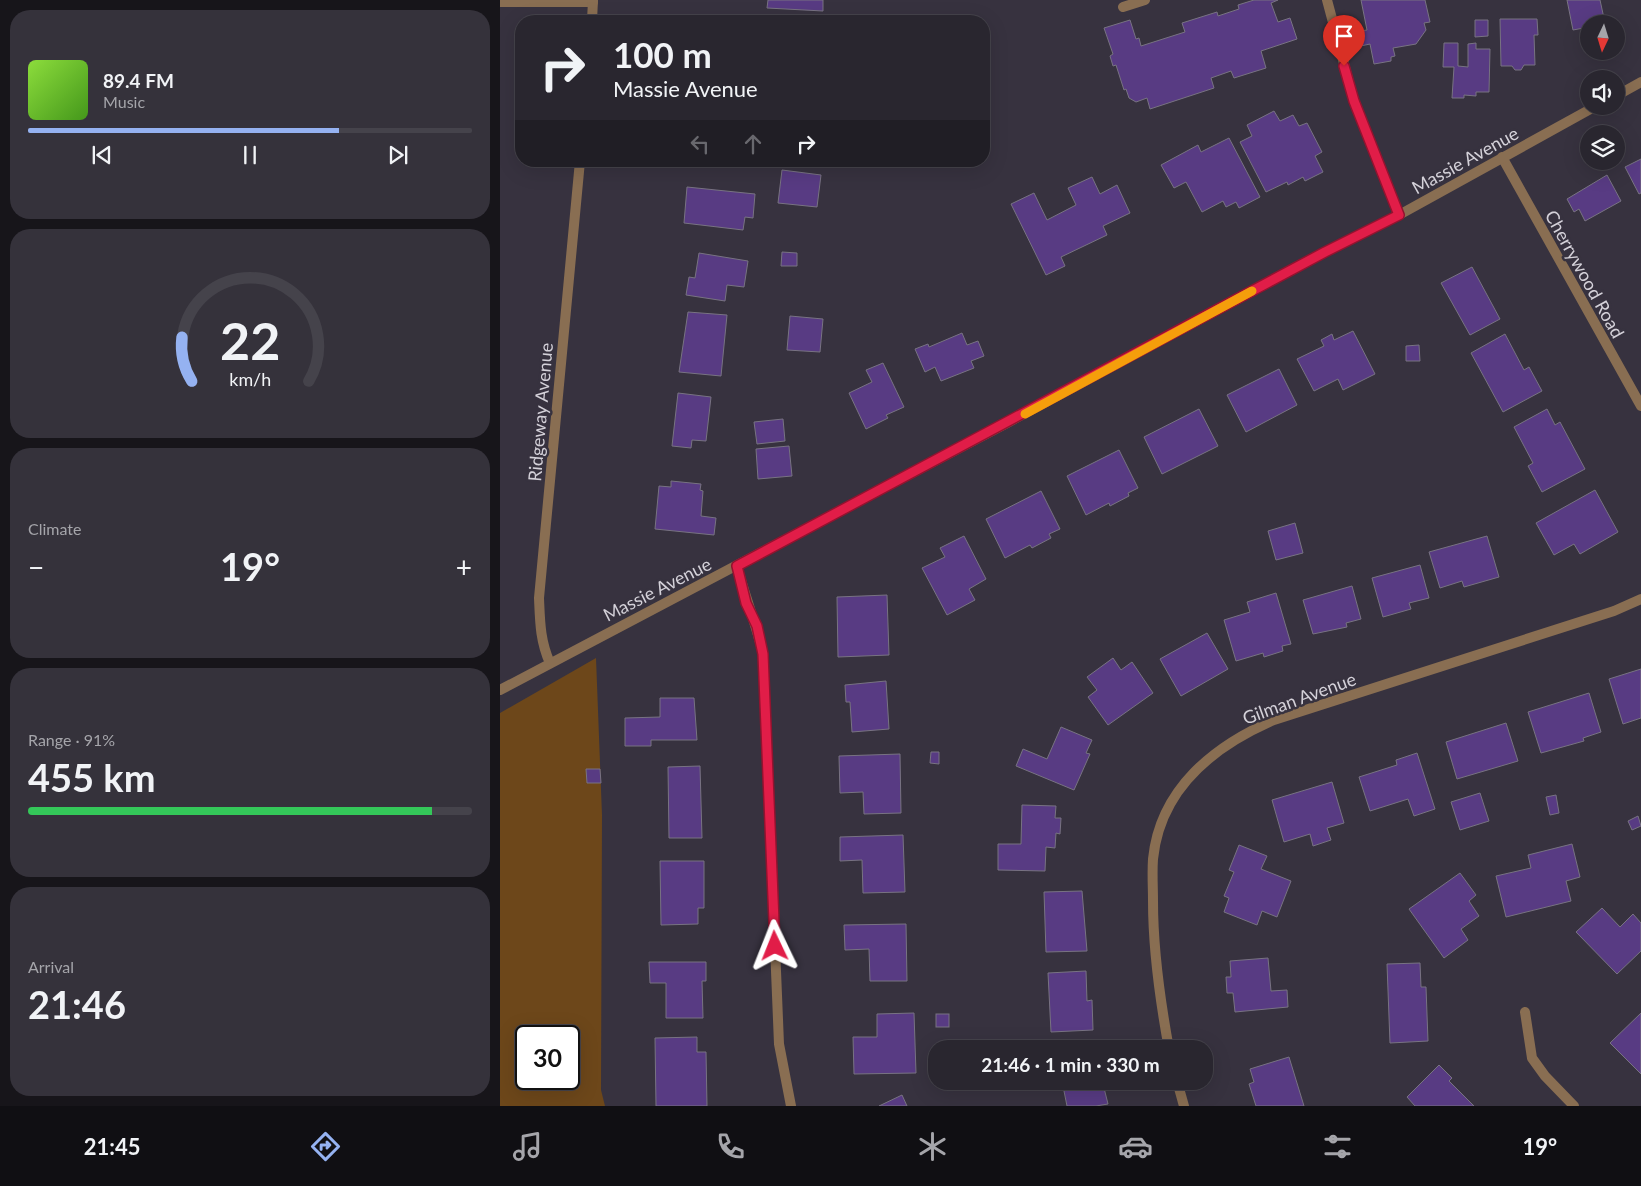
<!DOCTYPE html>
<html lang="en">
<head>
<meta charset="utf-8">
<style>
	:root { --surface:#29262f; --page:#35323b; --text:#f1f3f6; --muted:#a5a5aa; --line:#45434b; --accent:#95b2f1 }
	body { margin:0; font-family:Lato,sans-serif; background:var(--page); color:var(--text); height:100vh; display:flex; flex-direction:column; font-size:19px; white-space:nowrap }
	* { box-sizing:border-box; margin:0 }
	p { font-size:16px; color:var(--muted) }
	.icon { flex:none; width:28px; height:28px; fill:none; stroke:currentColor; stroke-width:2; stroke-linecap:round; stroke-linejoin:round }
	.map { position:relative; flex:1; overflow:hidden }
	.panel { display:flex; flex-direction:column; gap:10px; padding:10px; background:#17151a; width:500px }
	.panel>* { flex:none }
	.guide { position:absolute; left:15px; top:15px; width:475px; height:152px; border-radius:20px; box-shadow:0 5px 20px #0002,0 0 0 1px var(--line); background:#29262f; color:var(--text); overflow:hidden }
	.needle { width:32px; rotate:184deg }
	.controls { position:absolute; left:1080px; top:15px; display:grid; gap:10px }
	.controls a { display:grid; place-items:center; width:45px; height:45px; border-radius:50%; background:var(--surface); box-shadow:0 5px 20px #0002,0 0 0 1px var(--line); font-size:25px }
	.speed { position:absolute; left:15px; top:1025px; display:flex; gap:10px; font-size:25px; font-weight:700; text-align:center }
	.speed>* { display:grid; place-content:center; width:65px; height:65px; border-radius:50%; background:var(--surface); box-shadow:0 5px 20px #0002,0 0 0 1px var(--line); line-height:1 }
	.speed .limit { border:2px solid #111; border-radius:8px; background:#fff; color:#111 }
	.pin { position:absolute; display:grid; place-items:center; width:42px; height:42px; color:#fff; margin:-51px -21px; border-radius:50% 50% 50% 0; rotate:-45deg; box-shadow:0 0 5px #0007 }
	.pin .icon { rotate:45deg }
	.me { position:absolute; width:55px; margin:-28px; rotate:358deg; stroke-linejoin:round; filter:drop-shadow(0 0 4px #0008) }
	.turn { display:flex; align-items:center; gap:18px; height:105px; padding:0 15px; font-size:22px }
	.turn .icon { width:65px; height:65px; stroke-width:2.5 }
	.turn b { display:block; font-size:35px; line-height:42px }
	.lanes { display:flex; align-items:center; height:48px; padding:0 15px; background:#0003; justify-content:center; gap:25px; direction:ltr }
	.lanes .off { opacity:.35 }
	.big { font-size:38px; font-weight:700; line-height:1.1 }
	.panel .card { flex:1; display:flex; flex-direction:column; justify-content:center; gap:8px; min-width:0; padding:0 18px; border-radius:20px; background:var(--page) }
	.panel .dial { align-items:center; gap:0 }
	.dial svg { height:130px; overflow:visible; fill:none; stroke:var(--line); stroke-width:7; stroke-linecap:round; text-anchor:middle }
	.dial text { fill:var(--text); stroke:none }
	.song { display:flex; align-items:center; gap:15px }
	.cover { width:60px; height:60px; border-radius:8px; background:linear-gradient(135deg,hsl(90 70% 55%),hsl(100 70% 35%)) }
	.played { height:5px; border-radius:2px; background:linear-gradient(90deg,var(--accent) 70%,var(--line) 70%) }
	.keys { display:flex; justify-content:space-around; direction:ltr }
	.heat { display:flex; justify-content:space-between; align-items:center; font-size:28px; direction:ltr }
	.charge { height:8px; border-radius:4px; background:linear-gradient(90deg,#34c759 91%,var(--line) 0) }
	.trip { position:absolute; left:428px; top:1040px; width:285px; height:50px; border-radius:20px; background:var(--surface); box-shadow:0 5px 20px #0002,0 0 0 1px var(--line); font-weight:700; line-height:50px; text-align:center }
	.tab-bar { display:flex; height:80px; justify-content:space-around; align-items:center; background:#100f13; color:var(--muted) }
	.tab-bar .icon { width:35px; height:35px }
	.tab-bar .active { color:var(--accent) }
	.tab-bar b { font-size:22px; color:var(--text) }
	main { display:flex; flex:1; min-height:0 }
	.map>svg:first-child { display:block }
</style>
</head>
<body>
<main>
<section class="panel">
<div class="card">
<div class="song"><i class="cover"></i><div><b>89.4 FM</b><p>Music</p></div></div>
<div class="played"></div>
<div class="keys"><svg class="icon" aria-label="previous" viewBox="0 0 24 24"><path d="M18 5L8 12l10 7zM5 5v14"/></svg><svg class="icon" aria-label="pause" viewBox="0 0 24 24"><path d="M8 5v14M16 5v14"/></svg><svg class="icon" aria-label="next" viewBox="0 0 24 24"><path d="M6 5l10 7-10 7zM19 5v14"/></svg></div>
</div>
<div class="card dial"><svg viewBox="0 0 100 80">
<path d="M14 69A42 42 0 1 1 86 69"/>
<path d="M14 69A42 42 0 0 1 8 42" stroke="#95b2f1"/>
<text x="50" y="56" font-size="32" font-weight="700">22</text>
<text x="50" y="72" font-size="11">km/h</text>
</svg></div>
<div class="card"><p>Climate</p>
<div class="heat"><a>−</a><b class="big">19°</b><a>+</a></div>
</div>
<div class="card"><p>Range · 91%</p><b class="big">455 km</b><div class="charge"></div></div>
<div class="card"><p>Arrival</p><b class="big">21:46</b></div>
</section>
<div class="map">
<svg width="1141" height="1106" viewBox="0 0 1141 1106">
	<rect width="100%" height="100%" fill="#37323f"/>
	<path fill="#6d471a" fill-rule="evenodd" d="M 96,658 L 102,815 L 101,1090 L 105,1106 L 0,1106 L 0,713 ZM 26,1036 L 69,1036 L 69,1079 L 26,1079 Z"/>
	<g fill="#583b83" stroke="#787382">
		<path d="M 268,0 L 323,0 L 323,11 L 267,8 Z"/>
		<path d="M 754,0 L 778,0 L 771,3 L 778,22 L 790,18 L 797,39 L 761,51 L 766,68 L 734,78 L 731,71 L 711,78 L 714,88 L 650,109 L 647,98 L 636,102 L 629,98 L 626,89 L 624,90 L 616,65 L 613,66 L 610,56 L 613,54 L 604,28 L 630,20 L 636,39 L 639,38 L 641,46 L 685,32 L 682,23 L 717,12 L 718,16 L 739,9 L 738,5 Z"/>
		<path d="M 861,0 L 925,0 L 930,22 L 924,23 L 926,30 L 916,44 L 893,48 L 895,56 L 891,57 L 891,61 L 874,64 L 870,44 L 856,47 L 853,32 L 867,30 Z"/>
		<path d="M 1067,0 L 1100,0 L 1105,23 L 1089,24 L 1089,27 L 1073,30 Z"/>
		<path d="M 1000,19 L 1037,19 L 1038,35 L 1034,35 L 1035,65 L 1024,65 L 1021,70 L 1015,70 L 1012,66 L 1001,66 Z"/>
		<path d="M 975,20 L 988,20 L 988,36 L 975,37 Z"/>
		<path d="M 944,43 L 958,43 L 958,66 L 968,67 L 968,44 L 976,43 L 976,49 L 990,49 L 989,92 L 976,92 L 976,96 L 964,95 L 964,98 L 952,98 L 954,67 L 943,67 Z"/>
		<path d="M 774,111 L 780,121 L 793,115 L 799,126 L 807,123 L 822,152 L 815,156 L 823,172 L 805,181 L 803,177 L 788,185 L 787,182 L 766,192 L 740,142 L 752,136 L 747,125 Z"/>
		<path d="M 729,138 L 760,197 L 739,208 L 736,202 L 726,207 L 723,201 L 702,212 L 686,182 L 674,188 L 661,165 L 698,145 L 701,152 Z"/>
		<path d="M 1141,159 L 1141,193 L 1139,194 L 1125,167 Z"/>
		<path d="M 282,170 L 321,175 L 317,207 L 278,203 Z"/>
		<path d="M 1107,175 L 1121,201 L 1085,221 L 1079,209 L 1074,212 L 1067,199 Z"/>
		<path d="M 592,177 L 600,194 L 617,185 L 630,213 L 603,226 L 607,235 L 561,257 L 565,266 L 546,275 L 511,204 L 534,193 L 547,220 L 576,205 L 568,188 Z"/>
		<path d="M 187,187 L 255,194 L 253,218 L 245,217 L 243,230 L 184,223 Z"/>
		<path d="M 282,252 L 297,253 L 297,266 L 281,266 Z"/>
		<path d="M 199,253 L 248,261 L 244,287 L 227,285 L 225,301 L 186,295 L 189,277 L 195,278 Z"/>
		<path d="M 972,267 L 1000,319 L 970,335 L 941,283 Z"/>
		<path d="M 188,312 L 227,315 L 221,376 L 179,372 Z"/>
		<path d="M 290,316 L 323,319 L 320,352 L 287,350 Z"/>
		<path d="M 853,331 L 875,374 L 843,390 L 838,379 L 814,391 L 797,359 L 824,346 L 821,340 L 832,334 L 834,340 Z"/>
		<path d="M 462,333 L 467,345 L 478,341 L 484,356 L 471,361 L 474,368 L 441,381 L 435,367 L 425,372 L 415,349 L 428,344 L 429,347 Z"/>
		<path d="M 1005,334 L 1024,370 L 1029,367 L 1042,391 L 1003,412 L 971,353 Z"/>
		<path d="M 919,345 L 920,361 L 906,361 L 906,346 Z"/>
		<path d="M 383,363 L 404,407 L 386,415 L 388,418 L 366,429 L 349,393 L 372,382 L 366,370 Z"/>
		<path d="M 779,369 L 797,405 L 746,432 L 727,395 Z"/>
		<path d="M 178,393 L 211,397 L 206,441 L 192,440 L 191,448 L 172,446 Z"/>
		<path d="M 699,409 L 718,446 L 662,474 L 644,437 Z"/>
		<path d="M 1047,409 L 1055,425 L 1060,422 L 1085,469 L 1042,492 L 1028,466 L 1033,463 L 1014,427 Z"/>
		<path d="M 283,419 L 285,441 L 257,444 L 254,422 Z"/>
		<path d="M 289,446 L 292,476 L 258,479 L 256,449 Z"/>
		<path d="M 619,450 L 638,488 L 628,493 L 629,496 L 610,506 L 609,503 L 586,515 L 567,476 Z"/>
		<path d="M 171,481 L 201,484 L 200,490 L 203,491 L 201,516 L 216,518 L 214,535 L 155,529 L 159,486 L 171,487 Z"/>
		<path d="M 1095,490 L 1118,532 L 1080,554 L 1074,544 L 1054,555 L 1036,523 Z"/>
		<path d="M 541,491 L 560,529 L 549,534 L 551,538 L 532,548 L 530,545 L 505,558 L 486,519 Z"/>
		<path d="M 795,523 L 803,553 L 776,560 L 768,531 Z"/>
		<path d="M 464,536 L 486,579 L 469,589 L 475,600 L 447,615 L 422,568 L 445,557 L 440,548 Z"/>
		<path d="M 987,536 L 999,577 L 964,587 L 962,581 L 940,588 L 929,552 Z"/>
		<path d="M 920,565 L 929,598 L 909,603 L 911,609 L 883,617 L 872,578 Z"/>
		<path d="M 852,586 L 861,619 L 846,623 L 847,627 L 813,634 L 803,600 Z"/>
		<path d="M 776,593 L 791,644 L 782,646 L 783,651 L 764,657 L 763,653 L 736,661 L 724,620 L 750,612 L 747,602 Z"/>
		<path d="M 387,595 L 389,655 L 338,657 L 337,597 Z"/>
		<path d="M 707,633 L 728,669 L 681,696 L 660,659 Z"/>
		<path d="M 613,658 L 621,670 L 632,662 L 653,693 L 608,725 L 588,697 L 597,690 L 587,677 Z"/>
		<path d="M 1141,669 L 1141,718 L 1123,724 L 1109,679 Z"/>
		<path d="M 386,681 L 389,729 L 352,732 L 350,702 L 346,702 L 345,685 Z"/>
		<path d="M 1089,693 L 1101,732 L 1083,738 L 1084,741 L 1041,753 L 1028,712 Z"/>
		<path d="M 160,698 L 194,698 L 197,740 L 151,740 L 151,746 L 125,746 L 125,718 L 160,717 Z"/>
		<path d="M 1006,723 L 1018,761 L 957,779 L 946,742 Z"/>
		<path d="M 561,727 L 592,740 L 586,753 L 590,754 L 574,790 L 516,766 L 523,749 L 547,759 Z"/>
		<path d="M 431,752 L 439,752 L 439,764 L 430,763 Z"/>
		<path d="M 917,753 L 935,809 L 914,816 L 908,799 L 870,811 L 859,777 L 897,765 L 896,760 Z"/>
		<path d="M 400,754 L 401,813 L 364,814 L 363,792 L 340,793 L 339,756 Z"/>
		<path d="M 200,766 L 202,838 L 169,838 L 168,767 Z"/>
		<path d="M 86,769 L 100,769 L 101,783 L 87,783 Z"/>
		<path d="M 832,782 L 844,823 L 827,828 L 831,840 L 813,846 L 810,834 L 784,842 L 772,800 Z"/>
		<path d="M 980,793 L 989,821 L 960,830 L 951,802 Z"/>
		<path d="M 1056,795 L 1059,813 L 1050,815 L 1046,797 Z"/>
		<path d="M 522,805 L 556,806 L 555,818 L 561,818 L 560,834 L 556,833 L 555,848 L 546,847 L 545,871 L 498,870 L 498,844 L 521,844 Z"/>
		<path d="M 1138,816 L 1141,826 L 1132,830 L 1128,821 Z"/>
		<path d="M 403,835 L 405,892 L 363,893 L 362,860 L 340,861 L 340,837 Z"/>
		<path d="M 1072,844 L 1080,877 L 1066,881 L 1071,901 L 1006,917 L 996,876 L 1031,868 L 1028,855 Z"/>
		<path d="M 739,845 L 767,856 L 761,869 L 791,881 L 777,917 L 762,911 L 757,925 L 724,912 L 729,898 L 724,896 L 734,872 L 729,870 Z"/>
		<path d="M 160,861 L 204,861 L 204,908 L 198,908 L 198,924 L 161,925 Z"/>
		<path d="M 960,873 L 976,895 L 969,901 L 979,916 L 961,929 L 968,940 L 944,958 L 909,909 Z"/>
		<path d="M 582,891 L 587,951 L 546,952 L 544,892 Z"/>
		<path d="M 1102,908 L 1120,927 L 1133,914 L 1141,923 L 1141,951 L 1117,974 L 1076,932 Z"/>
		<path d="M 406,924 L 407,981 L 370,981 L 369,949 L 345,950 L 344,925 Z"/>
		<path d="M 768,958 L 771,991 L 787,990 L 788,1007 L 735,1012 L 733,993 L 727,993 L 726,977 L 731,977 L 730,961 Z"/>
		<path d="M 149,962 L 206,962 L 206,981 L 202,981 L 203,1018 L 166,1018 L 166,983 L 150,983 Z"/>
		<path d="M 920,963 L 921,987 L 926,987 L 928,1041 L 890,1043 L 887,964 Z"/>
		<path d="M 586,971 L 587,1001 L 592,1000 L 593,1030 L 551,1032 L 548,973 Z"/>
		<path d="M 414,1013 L 416,1073 L 354,1074 L 353,1037 L 377,1037 L 377,1014 Z"/>
		<path d="M 1141,1013 L 1141,1074 L 1110,1043 Z"/>
		<rect x="436" y="1014" width="13" height="13"/>
		<path d="M 197,1037 L 197,1052 L 206,1052 L 207,1106 L 156,1106 L 155,1038 Z"/>
		<path d="M 789,1057 L 804,1106 L 756,1106 L 749,1084 L 754,1082 L 750,1069 Z"/>
		<path d="M 939,1065 L 952,1078 L 949,1081 L 974,1106 L 915,1106 L 907,1097 Z"/>
		<path d="M 562,1081 L 607,1081 L 603,1084 L 608,1104 L 596,1106 L 567,1106 Z"/>
		<path d="M 402,1095 L 407,1106 L 379,1106 Z"/>
	</g>
	<g fill="none" stroke-linecap="round" stroke-linejoin="round">
		<path stroke="#896e52" stroke-width="10" d="M 0,2 L 93,2"/>
		<g stroke="#896e52" stroke-width="10">
			<path d="M 827,0 L 854,101 L 899,215"/>
			<path d="M 623,7 L 645,0"/>
			<path d="M 92,21 L 93,0"/>
			<path d="M 1116,96 L 1141,82"/>
			<path d="M 1002,157 L 1141,406"/>
			<path d="M 237,566 C 245,596 256,624 263,654 L 279,1044 L 291,1106"/>
			<path d="M 50,663 C 40,641 40,621 39,598 L 80,161"/>
			<path d="M 0,690 L 507,423 L 825,252 L 899,215 L 1096,106"/>
			<path d="M 1025,1012 L 1032,1058 L 1045,1076 L 1074,1106"/>
			<path d="M 669,1049 C 660,1000 653,951 653,901 C 653,887 652,873 653,859 C 660,789 714,746 774,720 L 1114,611 L 1141,599"/>
			<path d="M 677,1081 L 684,1106"/>
		</g>
	</g>
	<g fill="none" stroke-linecap="round" stroke-linejoin="round">
		<defs>
			<path id="route" d="M 275,946 L 263,654 L 257,626 L 246,603 L 237,566 L 825,252 L 899,215 L 854,101 L 844,66"/>
		</defs>
		<use href="#route" stroke="#92132f" stroke-width="12"/>
		<use href="#route" stroke="#e11d48" stroke-width="9"/>
		<path stroke="#f59e0b" stroke-width="9" d="M 525,414 L 752,291"/>
	</g>
	<g text-anchor="middle" dominant-baseline="central" stroke-width="5" stroke-linejoin="round" paint-order="stroke">
		<g font-size="18" fill="#d4d1d9" stroke="#37323f">
			<text transform="translate(965 160) rotate(-29)">Massie Avenue</text>
			<text transform="translate(1085 274) rotate(61)">Cherrywood Road</text>
			<text transform="translate(40 412) rotate(-85)">Ridgeway Avenue</text>
			<text transform="translate(157 589) rotate(-27)">Massie Avenue</text>
			<text transform="translate(799 698) rotate(-20)">Gilman Avenue</text>
		</g>
	</g>
</svg>
<div class="controls">
<a><svg class="needle" viewBox="-14 -14 28 28"><path d="M0-13l5 13h-10z" fill="#e53935"/><path d="M0 13l5-13h-10z" fill="#a5a5aa"/></svg></a>
<a><svg class="icon" aria-label="sound" viewBox="0 0 24 24"><path d="M4 9h4l5-4v14l-5-4H4zM17 9q2 3 0 6"/></svg></a>
<a><svg class="icon" aria-label="layers" viewBox="0 0 24 24"><path d="M12 4l9 5-9 5-9-5zM3 14l9 5 9-5"/></svg></a>
</div>
<div class="speed"><div class="limit">30</div></div>
<div class="pin" style="left:844px;top:66px;background:#d93025"><svg class="icon" aria-label="arrive" viewBox="0 0 24 24"><path d="M6 21V4h12l-3 4 3 4H6"/></svg></div>
<svg class="me" style="left:275px;top:946px" viewBox="-20 -20 40 40"><path d="M0-17L14 15 0 8-14 15z" fill="#e11d48" stroke="#fff" stroke-width="4"/></svg>
<div class="trip">21:46 · 1 min · 330 m</div>
<div class="guide">
<div class="turn"><svg class="icon" aria-label="right" viewBox="0 0 24 24"><path d="M7 20v-9h11M14 6l5 5-5 5"/></svg><div><b>100 m</b>Massie Avenue</div></div>
<div class="lanes"><svg class="icon off" aria-label="left" viewBox="0 0 24 24"><path d="M17 20v-9H6M10 6l-5 5 5 5"/></svg><svg class="icon off" aria-label="ahead" viewBox="0 0 24 24"><path d="M12 20V5M6 11l6-6 6 6"/></svg><svg class="icon" aria-label="right" viewBox="0 0 24 24"><path d="M7 20v-9h11M14 6l5 5-5 5"/></svg></div>
</div>
</div>
</main>
<nav class="tab-bar">
<b>21:45</b>
<svg class="icon active" aria-label="directions" viewBox="0 0 24 24"><path d="M12 3l9 9-9 9-9-9zM9 14v-3h6M13 9l2 2-2 2"/></svg>
<svg class="icon" aria-label="music" viewBox="0 0 24 24"><path d="M9 18V5l10-2v13"/><circle cx="6" cy="18" r="3"/><circle cx="16" cy="16" r="3"/></svg>
<svg class="icon" aria-label="phone" viewBox="0 0 24 24"><path d="M5 4h4l2 5-3 2q2 4 5 5l2-3 5 2v4C11 20 4 13 5 4z"/></svg>
<svg class="icon" aria-label="climate" viewBox="0 0 24 24"><path d="M12 3v18M4 7l16 10M4 17L20 7"/></svg>
<svg class="icon" aria-label="car" viewBox="0 0 24 24"><path d="M5 17H2v-5l4-1 3-4h7l3 4 3 1v5h-3M9 17h6M6 11h13"/><circle cx="7" cy="17" r="2"/><circle cx="17" cy="17" r="2"/></svg>
<svg class="icon" aria-label="filters" viewBox="0 0 24 24"><path d="M4 7h16M4 17h16"/><circle cx="9" cy="7" r="2"/><circle cx="15" cy="17" r="2"/></svg>
<b>19°</b>
</nav>
</body>
</html>
